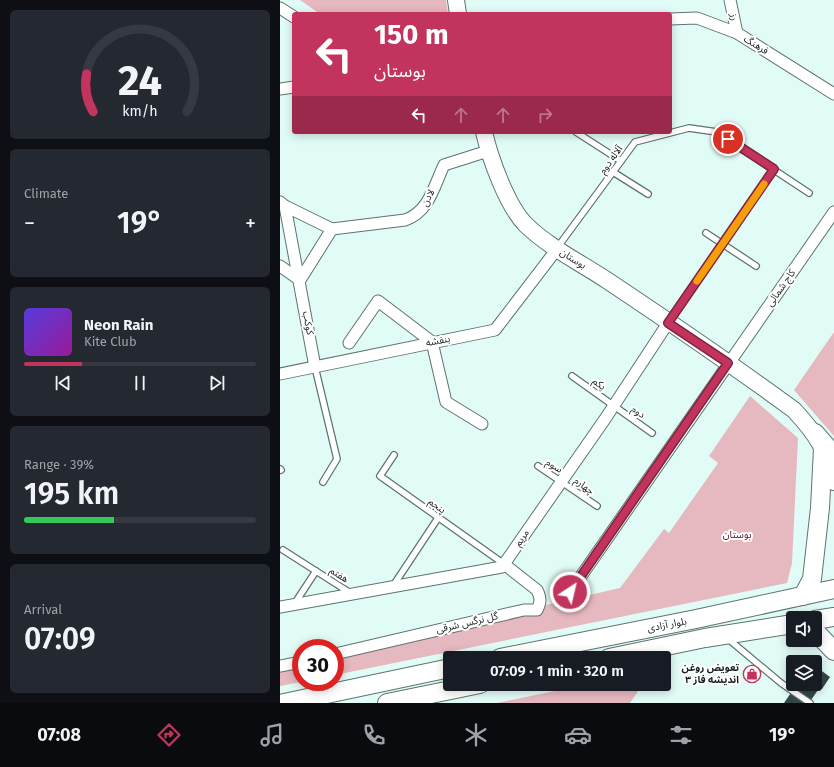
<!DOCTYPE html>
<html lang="en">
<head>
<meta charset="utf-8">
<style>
	:root { --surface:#171b24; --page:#242831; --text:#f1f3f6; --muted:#9ea1a6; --line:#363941; --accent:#c2345e }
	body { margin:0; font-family:"Fira Sans","Noto Sans Arabic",sans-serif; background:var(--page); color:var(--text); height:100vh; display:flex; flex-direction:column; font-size:15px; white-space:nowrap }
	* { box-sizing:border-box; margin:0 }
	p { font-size:13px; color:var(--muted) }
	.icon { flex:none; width:22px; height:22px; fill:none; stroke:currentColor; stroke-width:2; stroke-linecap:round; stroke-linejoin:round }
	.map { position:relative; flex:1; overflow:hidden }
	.panel { display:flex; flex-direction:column; gap:10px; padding:10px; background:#0d0f14; width:280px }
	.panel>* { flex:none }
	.banner { position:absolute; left:12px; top:12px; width:380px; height:122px; border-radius:4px; box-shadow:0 2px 10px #0003; background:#c2345e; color:#fff; overflow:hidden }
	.tools { position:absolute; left:506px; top:611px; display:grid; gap:8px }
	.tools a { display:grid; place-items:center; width:36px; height:36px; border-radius:4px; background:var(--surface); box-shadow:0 2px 10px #0003; font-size:20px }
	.speed { position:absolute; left:12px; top:639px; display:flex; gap:8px; font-size:20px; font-weight:700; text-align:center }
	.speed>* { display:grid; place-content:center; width:52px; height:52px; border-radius:50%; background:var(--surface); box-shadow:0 2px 10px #0003; line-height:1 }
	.speed .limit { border:6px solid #d22; background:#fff; color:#111 }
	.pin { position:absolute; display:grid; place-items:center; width:34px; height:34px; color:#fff; margin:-17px; border:2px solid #fff; border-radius:50%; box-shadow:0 1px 4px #0007 }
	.me { position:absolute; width:44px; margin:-22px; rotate:35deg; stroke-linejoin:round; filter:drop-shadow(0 0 3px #0008) }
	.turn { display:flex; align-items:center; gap:14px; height:84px; padding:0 16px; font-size:18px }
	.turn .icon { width:52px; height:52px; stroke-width:2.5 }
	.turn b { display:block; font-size:28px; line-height:34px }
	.lanes { display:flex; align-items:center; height:38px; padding:0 16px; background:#0003; justify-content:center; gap:20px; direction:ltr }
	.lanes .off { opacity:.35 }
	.big { font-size:30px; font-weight:600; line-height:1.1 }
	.panel .widget { flex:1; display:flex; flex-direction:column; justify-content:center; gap:6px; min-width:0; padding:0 14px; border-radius:6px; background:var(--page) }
	.panel .dial { align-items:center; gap:0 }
	.dial svg { height:104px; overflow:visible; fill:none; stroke:var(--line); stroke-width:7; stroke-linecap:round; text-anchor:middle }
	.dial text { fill:var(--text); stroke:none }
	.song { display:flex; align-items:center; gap:12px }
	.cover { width:48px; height:48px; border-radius:6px; background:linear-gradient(135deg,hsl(250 70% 55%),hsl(300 70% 35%)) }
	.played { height:4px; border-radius:2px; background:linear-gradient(90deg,var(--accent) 25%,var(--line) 25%) }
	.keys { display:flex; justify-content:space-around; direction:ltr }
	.heat { display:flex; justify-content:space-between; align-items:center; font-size:22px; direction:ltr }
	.charge { height:6px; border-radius:3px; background:linear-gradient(90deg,#34c759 39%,var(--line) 0) }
	.trip { position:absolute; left:163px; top:651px; width:228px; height:40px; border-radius:4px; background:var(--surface); box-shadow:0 2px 10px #0003; font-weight:600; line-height:40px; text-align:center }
	.dock { display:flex; height:64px; justify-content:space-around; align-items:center; background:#090b0e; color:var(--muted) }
	.dock .icon { width:28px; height:28px }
	.dock .selected { color:var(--accent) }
	.dock b { font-size:18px; color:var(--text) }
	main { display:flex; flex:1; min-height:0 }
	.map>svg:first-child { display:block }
</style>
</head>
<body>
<main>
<section class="panel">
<div class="widget dial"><svg viewBox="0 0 100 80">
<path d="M14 69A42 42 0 1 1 86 69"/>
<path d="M14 69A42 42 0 0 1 9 40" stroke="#c2345e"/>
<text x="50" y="56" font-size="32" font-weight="700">24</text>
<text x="50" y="72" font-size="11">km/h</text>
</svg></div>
<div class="widget"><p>Climate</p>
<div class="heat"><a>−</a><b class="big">19°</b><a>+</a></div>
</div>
<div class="widget">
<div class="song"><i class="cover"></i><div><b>Neon Rain</b><p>Kite Club</p></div></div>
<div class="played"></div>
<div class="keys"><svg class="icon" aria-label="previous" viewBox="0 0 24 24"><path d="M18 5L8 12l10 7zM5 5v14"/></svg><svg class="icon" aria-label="pause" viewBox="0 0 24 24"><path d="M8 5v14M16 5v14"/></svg><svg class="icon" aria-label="next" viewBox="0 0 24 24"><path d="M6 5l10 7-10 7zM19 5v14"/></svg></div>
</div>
<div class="widget"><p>Range · 39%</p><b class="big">195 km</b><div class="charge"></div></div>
<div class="widget"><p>Arrival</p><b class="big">07:09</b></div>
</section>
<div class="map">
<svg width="554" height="703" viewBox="0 0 554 703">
	<rect width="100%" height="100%" fill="#e1fbf6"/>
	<g fill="#e6b8bf">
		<path d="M 20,0 L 166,0 L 168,14 L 40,14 Z"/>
		<path d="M 554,332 L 554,436 L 514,390 Z"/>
		<path d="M 470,396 L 518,438 L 512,563 L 507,583 L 55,675 L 55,653 L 340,588 L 384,529 L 389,533 L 438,463 L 429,456 Z"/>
		<path d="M 21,661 L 21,682 L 0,686 L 0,666 Z"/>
		<path d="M 308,684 L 363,684 L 350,703 L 217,703 Z"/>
	</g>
	<path fill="#324844" d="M 535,666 L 550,677 L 542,689 L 540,687 L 529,703 L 504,703 L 517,684 L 535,684 Z"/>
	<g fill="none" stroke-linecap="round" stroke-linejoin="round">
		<defs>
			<g id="lane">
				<path d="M 296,132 L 341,161"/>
				<path d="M 333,172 L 368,194"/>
				<path d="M 426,233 L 476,266"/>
				<path d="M 277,248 L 355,142 L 409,128 L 437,132 L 529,193"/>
				<path d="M 390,321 L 494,169"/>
				<path d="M 35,367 L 57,459 L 43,482"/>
				<path d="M 292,376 L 372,433"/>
				<path d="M 114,455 L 100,476 L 224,564"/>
				<path d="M 258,466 L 317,506"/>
				<path d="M 0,469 L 1,470"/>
				<path d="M 3,550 L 72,594"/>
				<path d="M 113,586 L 158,518"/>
				<path d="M 15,603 L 36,571"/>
				<path d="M 447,638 L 501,683 L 530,703"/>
			</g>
			<g id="street">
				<path d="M 450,0 L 457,33"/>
				<path d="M 0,8 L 14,17"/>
				<path d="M 390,19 L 417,18 L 457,33 L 554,94"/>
				<path d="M 0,89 L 14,87"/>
				<path d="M 0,202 L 5,206 L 35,367"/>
				<path d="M 52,229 L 125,220 C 149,212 154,186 164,165 L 208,151"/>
				<path d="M 0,266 L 20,280 L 52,229 L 5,206"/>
				<path d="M 69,343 L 98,301 L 152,342 L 166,402 L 202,424"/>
				<path d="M 0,374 L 215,330 L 277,249"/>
				<path d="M 290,592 L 554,212"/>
				<path d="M 0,607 L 222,567 L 325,419 L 388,323"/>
				<path d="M 55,654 L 244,610 L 257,610 C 261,602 261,598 257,590 L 224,564"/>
				<path d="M 0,666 L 21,662"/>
			</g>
			<g id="secondary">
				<path d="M 176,0 L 178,14"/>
				<path d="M 204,132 C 210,158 227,206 246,225 C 270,248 301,263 328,281 C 391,323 454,366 514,410 C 537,435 546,449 554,482"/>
			</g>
			<g id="primary">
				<path d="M 535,433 L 553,454"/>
				<path d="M 523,596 L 532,579 L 540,508 L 543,448"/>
				<path d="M 535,620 L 554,617"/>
				<path d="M 535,631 L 554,651"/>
				<path d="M 220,658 L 416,619 L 554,589"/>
				<path d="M 329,658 L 425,638 L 513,624"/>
				<path d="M 4,703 L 170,668"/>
				<path d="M 107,703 L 200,684"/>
			</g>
		</defs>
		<use href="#lane" stroke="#5d746f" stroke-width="8"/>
		<use href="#street" stroke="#5d746f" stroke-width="13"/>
		<use href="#secondary" stroke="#5d746f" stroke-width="18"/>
		<use href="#primary" stroke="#5d746f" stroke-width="20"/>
		<use href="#lane" stroke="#fff" stroke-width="5.5"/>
		<use href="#street" stroke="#fff" stroke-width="11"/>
		<use href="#secondary" stroke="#fff" stroke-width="16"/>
		<use href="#primary" stroke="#fff" stroke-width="18"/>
	</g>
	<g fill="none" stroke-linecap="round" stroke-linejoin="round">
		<defs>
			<path id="route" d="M 290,592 L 448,363 L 388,323 L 494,169 L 448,139"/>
		</defs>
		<use href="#route" stroke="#7e223d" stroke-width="10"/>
		<use href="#route" stroke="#c2345e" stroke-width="7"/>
		<path stroke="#f59e0b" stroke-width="7" d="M 417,281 L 484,184"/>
	</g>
	<defs>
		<symbol id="shop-ring" viewBox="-11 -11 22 22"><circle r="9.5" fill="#fff" stroke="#c2345e" stroke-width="1.5"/><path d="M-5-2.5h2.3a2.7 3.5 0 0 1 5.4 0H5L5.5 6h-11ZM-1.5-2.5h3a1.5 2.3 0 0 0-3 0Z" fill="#c2345e"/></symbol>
	</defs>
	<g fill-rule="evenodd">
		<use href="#shop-ring" x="462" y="664" width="20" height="20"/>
	</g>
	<g text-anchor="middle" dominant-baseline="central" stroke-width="4" stroke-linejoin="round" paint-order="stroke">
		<g font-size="10" fill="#16201e" stroke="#fff">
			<text transform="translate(454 17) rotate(79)">رز</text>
			<text transform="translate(476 45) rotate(32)">فرهنگ</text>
			<text transform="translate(331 160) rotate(-54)">آلاله دوم</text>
			<text transform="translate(148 198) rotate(-63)">لادن</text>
			<text transform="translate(293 259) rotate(33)">بوستان</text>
			<text transform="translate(501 288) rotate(-55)">کاج شمالی</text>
			<text transform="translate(28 323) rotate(80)">کوکب</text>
			<text transform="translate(158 341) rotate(-11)">بنفشه</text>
			<text transform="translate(319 384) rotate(36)">یکم</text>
			<text transform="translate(358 412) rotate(35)">دوم</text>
			<text transform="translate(274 466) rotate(32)">سوم</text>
			<text transform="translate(304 486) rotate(36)">چهارم</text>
			<text transform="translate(157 506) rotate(36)">پنجم</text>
			<text transform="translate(242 538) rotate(-55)">مریم</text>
			<text transform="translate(59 575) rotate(33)">هفتم</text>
			<text transform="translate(187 623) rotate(-13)">گل نرگس شرقی</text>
			<text transform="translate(387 625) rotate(-11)">بلوار آزادی</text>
		</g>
		<g font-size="10" fill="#561125" stroke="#fff">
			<text x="457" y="535">بوستان</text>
		</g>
		<g font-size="10" font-weight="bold" fill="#16201e" stroke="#fff" text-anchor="end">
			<text x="459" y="668">تعویض روغن<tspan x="459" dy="12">اندیشه فاز ۳</tspan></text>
		</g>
	</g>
</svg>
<div class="tools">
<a><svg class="icon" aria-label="sound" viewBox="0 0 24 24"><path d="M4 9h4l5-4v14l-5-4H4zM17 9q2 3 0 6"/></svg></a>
<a><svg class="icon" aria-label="layers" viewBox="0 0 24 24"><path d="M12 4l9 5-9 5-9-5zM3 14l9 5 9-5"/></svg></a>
</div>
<div class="speed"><div class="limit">30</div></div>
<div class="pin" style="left:448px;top:139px;background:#d93025"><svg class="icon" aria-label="arrive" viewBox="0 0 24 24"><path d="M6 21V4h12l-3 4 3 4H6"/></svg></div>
<svg class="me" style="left:290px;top:592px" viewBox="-20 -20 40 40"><circle r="17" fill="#c2345e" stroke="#fff" stroke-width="3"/><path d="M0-11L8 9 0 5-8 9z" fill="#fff"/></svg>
<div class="trip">07:09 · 1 min · 320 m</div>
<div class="banner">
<div class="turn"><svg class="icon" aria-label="left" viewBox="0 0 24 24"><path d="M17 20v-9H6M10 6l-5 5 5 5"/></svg><div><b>150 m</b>بوستان</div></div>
<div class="lanes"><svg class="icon" aria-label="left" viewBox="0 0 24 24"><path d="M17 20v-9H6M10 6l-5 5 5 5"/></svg><svg class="icon off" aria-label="ahead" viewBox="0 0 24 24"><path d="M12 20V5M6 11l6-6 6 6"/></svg><svg class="icon off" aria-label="ahead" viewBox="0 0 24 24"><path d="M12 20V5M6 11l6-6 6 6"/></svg><svg class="icon off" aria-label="right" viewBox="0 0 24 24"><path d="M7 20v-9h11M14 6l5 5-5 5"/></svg></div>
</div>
</div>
</main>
<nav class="dock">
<b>07:08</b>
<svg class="icon selected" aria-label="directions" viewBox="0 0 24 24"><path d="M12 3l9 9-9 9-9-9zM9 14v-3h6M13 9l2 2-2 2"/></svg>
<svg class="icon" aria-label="music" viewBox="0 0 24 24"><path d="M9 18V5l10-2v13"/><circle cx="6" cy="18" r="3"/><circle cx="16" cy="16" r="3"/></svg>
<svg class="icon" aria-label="phone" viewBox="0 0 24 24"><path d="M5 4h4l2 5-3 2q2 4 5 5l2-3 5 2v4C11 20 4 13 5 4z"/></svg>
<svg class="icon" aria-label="climate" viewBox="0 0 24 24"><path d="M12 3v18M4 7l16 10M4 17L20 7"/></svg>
<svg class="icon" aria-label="car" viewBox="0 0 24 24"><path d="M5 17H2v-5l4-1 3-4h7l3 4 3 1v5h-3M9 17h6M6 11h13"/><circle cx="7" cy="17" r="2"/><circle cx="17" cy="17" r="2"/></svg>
<svg class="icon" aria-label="filters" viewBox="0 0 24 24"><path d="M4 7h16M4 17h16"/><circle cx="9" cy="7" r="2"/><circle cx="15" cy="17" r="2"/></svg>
<b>19°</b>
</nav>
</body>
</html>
